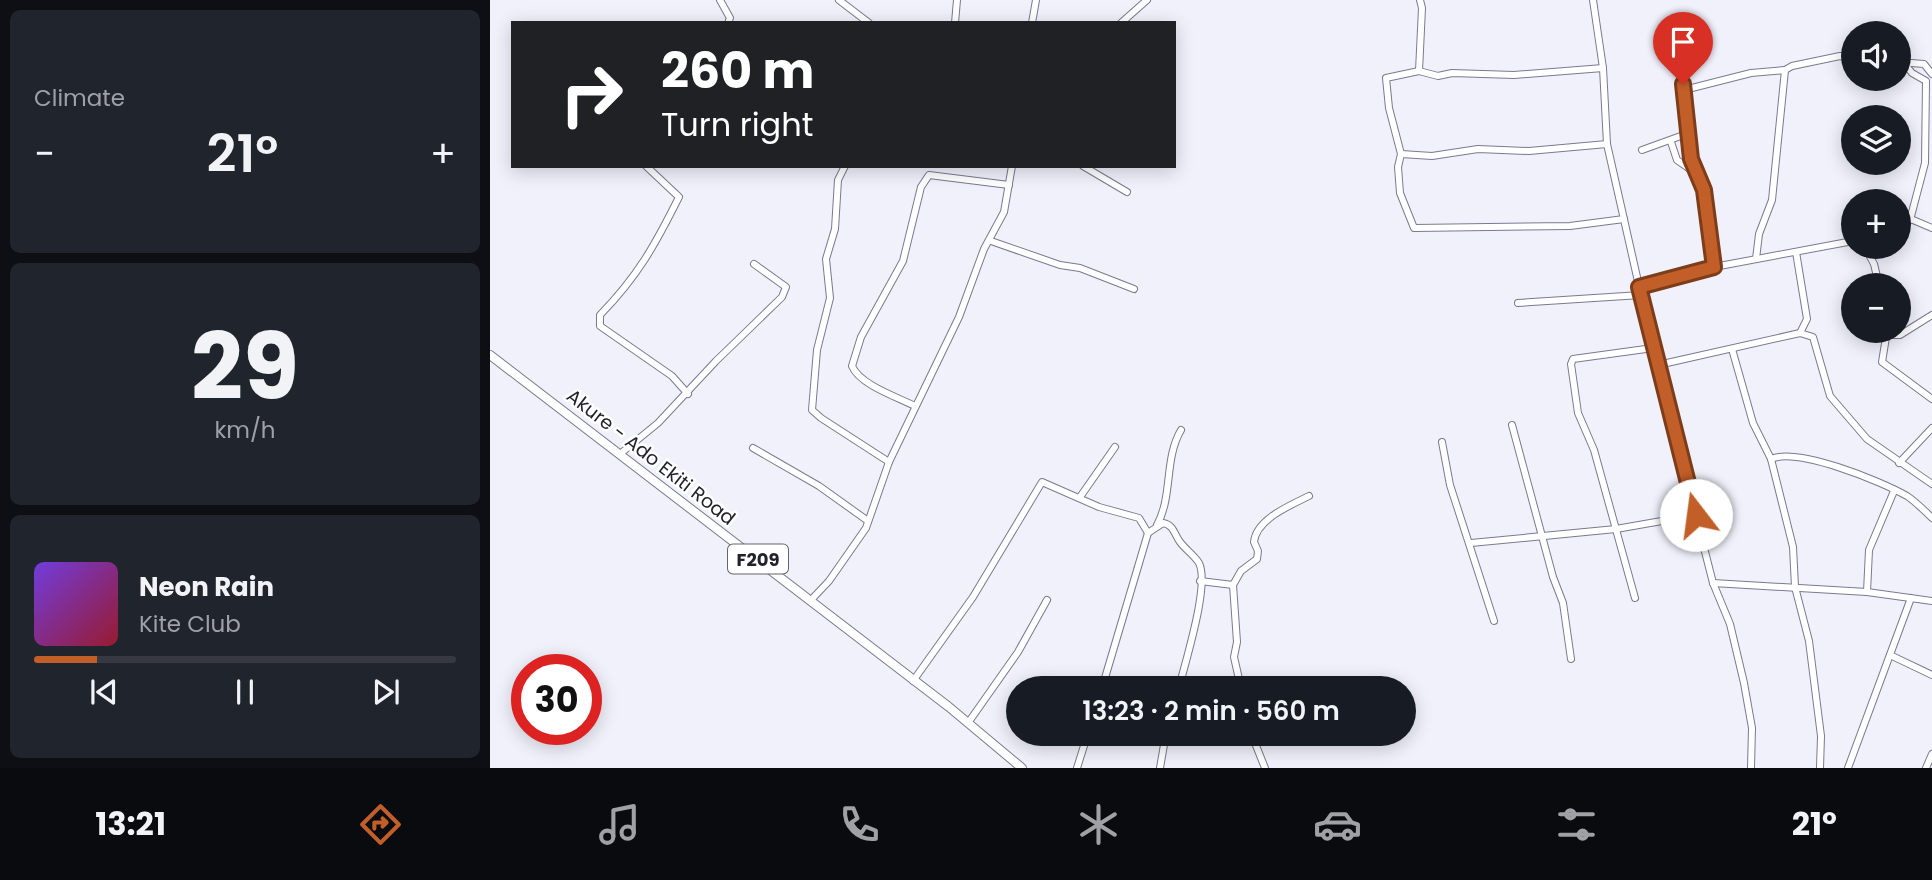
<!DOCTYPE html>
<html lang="en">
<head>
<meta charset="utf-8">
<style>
	:root { --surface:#171b24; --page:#20242c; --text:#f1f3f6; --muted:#9ea1a6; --line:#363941; --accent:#c25e28 }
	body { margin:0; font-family:Poppins,sans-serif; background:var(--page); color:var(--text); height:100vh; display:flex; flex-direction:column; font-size:26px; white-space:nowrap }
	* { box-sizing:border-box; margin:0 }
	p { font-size:23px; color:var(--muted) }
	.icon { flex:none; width:38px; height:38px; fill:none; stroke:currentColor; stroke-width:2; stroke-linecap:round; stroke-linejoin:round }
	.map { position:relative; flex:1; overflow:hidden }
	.side { display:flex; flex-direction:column; gap:10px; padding:10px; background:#0d0f14; width:490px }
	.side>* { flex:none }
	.top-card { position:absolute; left:21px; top:21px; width:665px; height:147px; border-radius:0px; box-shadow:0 4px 18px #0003; background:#202124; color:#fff; overflow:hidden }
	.controls { position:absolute; left:1351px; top:21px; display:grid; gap:14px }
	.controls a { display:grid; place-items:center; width:70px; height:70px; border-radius:50%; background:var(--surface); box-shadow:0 4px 18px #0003; font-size:35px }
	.speed { position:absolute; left:21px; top:654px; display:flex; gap:14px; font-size:35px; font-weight:700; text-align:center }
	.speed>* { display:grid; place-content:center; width:91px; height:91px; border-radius:50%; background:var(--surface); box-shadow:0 4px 18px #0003; line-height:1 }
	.speed .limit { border:10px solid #d22; background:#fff; color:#111 }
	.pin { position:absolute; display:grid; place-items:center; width:60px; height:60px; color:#fff; margin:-72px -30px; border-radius:50% 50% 50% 0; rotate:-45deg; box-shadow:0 0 7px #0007 }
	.pin .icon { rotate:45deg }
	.me { position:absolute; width:77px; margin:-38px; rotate:345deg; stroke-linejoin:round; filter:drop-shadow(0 0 5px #0008) }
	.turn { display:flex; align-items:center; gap:24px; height:147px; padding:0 35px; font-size:32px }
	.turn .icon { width:91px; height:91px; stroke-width:2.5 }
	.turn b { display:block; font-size:49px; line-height:60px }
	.big { font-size:52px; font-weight:600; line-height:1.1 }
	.side .tile { flex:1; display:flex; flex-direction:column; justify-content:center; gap:10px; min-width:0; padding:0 24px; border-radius:10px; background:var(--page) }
	.side .dial { align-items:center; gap:0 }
	.dial b { font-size:91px; line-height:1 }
	.song { display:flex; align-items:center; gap:21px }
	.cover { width:84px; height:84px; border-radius:10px; background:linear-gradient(135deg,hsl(260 70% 55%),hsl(350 70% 35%)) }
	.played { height:7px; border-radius:4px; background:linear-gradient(90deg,var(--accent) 15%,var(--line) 15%) }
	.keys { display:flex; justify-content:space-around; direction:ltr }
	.heat { display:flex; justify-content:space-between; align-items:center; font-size:38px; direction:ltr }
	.trip { position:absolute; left:516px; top:676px; width:410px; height:70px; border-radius:35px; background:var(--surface); box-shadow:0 4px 18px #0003; font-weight:600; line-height:70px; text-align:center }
	.tabs { display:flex; height:112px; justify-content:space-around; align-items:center; background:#090b0e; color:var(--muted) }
	.tabs .icon { width:49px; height:49px }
	.tabs .current { color:var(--accent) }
	.tabs b { font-size:32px; color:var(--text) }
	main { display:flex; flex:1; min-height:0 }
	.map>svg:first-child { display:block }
</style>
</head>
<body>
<main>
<section class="side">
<div class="tile"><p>Climate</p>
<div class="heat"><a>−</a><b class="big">21°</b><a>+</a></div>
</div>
<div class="tile dial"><b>29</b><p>km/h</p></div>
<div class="tile">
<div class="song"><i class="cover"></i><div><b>Neon Rain</b><p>Kite Club</p></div></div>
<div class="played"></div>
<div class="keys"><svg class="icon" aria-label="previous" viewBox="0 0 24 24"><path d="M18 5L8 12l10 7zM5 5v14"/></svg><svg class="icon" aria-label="pause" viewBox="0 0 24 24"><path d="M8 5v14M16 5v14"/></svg><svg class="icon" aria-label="next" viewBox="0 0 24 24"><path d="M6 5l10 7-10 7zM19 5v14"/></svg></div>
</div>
</section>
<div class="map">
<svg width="1442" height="768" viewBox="0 0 1442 768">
	<rect width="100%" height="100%" fill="#f1f1fc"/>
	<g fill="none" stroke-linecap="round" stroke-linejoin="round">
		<defs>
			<g id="minor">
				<path d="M 230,0 L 240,18 L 238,23"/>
				<path d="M 349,0 L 379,23"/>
				<path d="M 1103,0 L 1113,68 L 1117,144 L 1163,348 L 1223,583 L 1240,624 L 1254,683 L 1262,728 L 1261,768"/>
				<path d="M 465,23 L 467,0"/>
				<path d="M 542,23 L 546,0"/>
				<path d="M 631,23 L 657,0"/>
				<path d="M 1215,40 L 1202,43 L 1188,57 L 1200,125 L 1201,159 L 1214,190 L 1224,267"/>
				<path d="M 1409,62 L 1434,64 L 1442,74"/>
				<path d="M 1414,63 L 1422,73 L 1436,81 L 1435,163 L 1420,220"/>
				<path d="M 1113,68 L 1024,75 L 962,73 L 948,76 L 929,71 L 896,78 L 899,108 L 911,154 L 908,167 L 910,193 L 924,228 L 1080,226 L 1134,219"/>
				<path d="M 929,71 L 932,8 L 930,0"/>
				<path d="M 1194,90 L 1261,73 L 1295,70"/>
				<path d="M 1181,142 L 1187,160 L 1204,172"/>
				<path d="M 1152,150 L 1199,133"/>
				<path d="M 911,154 L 942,156 L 988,149 L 1039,151 L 1117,144"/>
				<path d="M 156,166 L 189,197 C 165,245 148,276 110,315 L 110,326 L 182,376 L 198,394"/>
				<path d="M 355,166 L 348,180 L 345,229 L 336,259 L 340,298 L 327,350 L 322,410 L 331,418 L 399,462"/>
				<path d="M 593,166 L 637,192"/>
				<path d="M 1409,214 L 1442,228"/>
				<path d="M 501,241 L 570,265 L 590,268 L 644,289"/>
				<path d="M 1375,247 L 1384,264 L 1389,285"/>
				<path d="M 1306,252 L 1317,319 L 1310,333"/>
				<path d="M 1266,259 L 1269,234 L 1282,200 L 1295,70 L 1302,66 L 1350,56 L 1363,59"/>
				<path d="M 1149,287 L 1224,267 L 1363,241"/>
				<path d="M 1028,303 L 1151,295"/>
				<path d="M 1397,331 L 1392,362 L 1442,399"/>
				<path d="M 1397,335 L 1410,335 L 1442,315"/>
				<path d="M 1242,349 L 1263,423 L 1281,459 L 1303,547 L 1305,587 L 1319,641 L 1331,736 L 1330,768"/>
				<path d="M 1168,365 L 1310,333 L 1323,337 L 1340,396 L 1377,439 L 1442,484"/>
				<path d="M 425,406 C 407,397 370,385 362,366 L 371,337 L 413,261 L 431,187 L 439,175 L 519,185"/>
				<path d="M 1022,425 L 1063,577 L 1073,603 L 1081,659"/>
				<path d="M 952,442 L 960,485 L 1004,621"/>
				<path d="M 263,448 L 329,486 L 378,521"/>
				<path d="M 130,454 L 168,423 L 226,361 L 292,297 L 296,287 L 264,264"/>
				<path d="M 1281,459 C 1307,447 1391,481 1417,496 C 1426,502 1434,510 1442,518"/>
				<path d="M 1409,463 L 1442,428"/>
				<path d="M 590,497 L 625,447"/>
				<path d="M 667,525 C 683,496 674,459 691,430"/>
				<path d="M 981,543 L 1126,529 L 1206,515"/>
				<path d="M 710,581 L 743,585 L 751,571 L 767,559 L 768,551 L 764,542 C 766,519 801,505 819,496"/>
				<path d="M 1223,583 L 1377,592 L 1442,601"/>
				<path d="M 743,585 L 747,642 L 744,657 L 751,688"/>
				<path d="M 1377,592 L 1379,550 L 1404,491"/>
				<path d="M 1145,598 L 1104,450 L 1088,413 L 1081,364 L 1083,359 L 1163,348"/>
				<path d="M 321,600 L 339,581 L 376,528 L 399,462 L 469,317 L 494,249 L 514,212 L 522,166"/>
				<path d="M 1400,655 L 1442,675"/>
				<path d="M 423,681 L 483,597 L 552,482 L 609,507 L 649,518 L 658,533"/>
				<path d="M 612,688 L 658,533 L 673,523 C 684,525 684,534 690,542 C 696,550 704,555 709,563 C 720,585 695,662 689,688"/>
				<path d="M 478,723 L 528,652 L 557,600"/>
				<path d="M 761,733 L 775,768"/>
				<path d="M 587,768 L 598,733"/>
				<path d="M 670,768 L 676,733"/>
				<path d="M 1358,768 L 1421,598"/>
				<path d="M 1436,768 L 1442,754"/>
			</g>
			<path id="major" d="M 0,355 L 459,707 L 532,768"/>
		</defs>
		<use href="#minor" stroke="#7a7992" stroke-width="8"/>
		<use href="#major" stroke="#7a7992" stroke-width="10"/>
		<use href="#minor" stroke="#fff" stroke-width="6"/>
		<use href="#major" stroke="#fff" stroke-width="8"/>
	</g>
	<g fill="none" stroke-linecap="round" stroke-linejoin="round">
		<defs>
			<path id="route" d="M 1193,84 L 1201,159 L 1214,190 L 1224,267 L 1149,287 L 1206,515"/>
		</defs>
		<use href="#route" stroke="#7e3d1a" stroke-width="18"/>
		<use href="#route" stroke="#c25e28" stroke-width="12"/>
	</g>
	<g text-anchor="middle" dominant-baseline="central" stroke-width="5" stroke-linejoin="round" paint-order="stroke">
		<rect fill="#fff" stroke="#64646b" stroke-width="2" x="238" y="544.5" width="60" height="29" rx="5"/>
		<g font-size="18" font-weight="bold" fill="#22222c">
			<text x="268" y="559">F209</text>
		</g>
		<g font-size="19" fill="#22222c" stroke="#fff">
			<text transform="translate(161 457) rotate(38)">Akure - Ado Ekiti Road</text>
		</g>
	</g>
</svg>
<div class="controls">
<a><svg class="icon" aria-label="sound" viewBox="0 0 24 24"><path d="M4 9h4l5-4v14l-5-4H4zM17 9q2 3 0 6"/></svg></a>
<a><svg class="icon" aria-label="layers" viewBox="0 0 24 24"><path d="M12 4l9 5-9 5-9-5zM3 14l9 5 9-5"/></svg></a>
<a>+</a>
<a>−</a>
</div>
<div class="speed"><div class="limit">30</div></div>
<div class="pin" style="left:1193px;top:84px;background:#d93025"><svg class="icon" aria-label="arrive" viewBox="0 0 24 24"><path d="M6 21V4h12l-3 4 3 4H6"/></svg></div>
<svg class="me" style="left:1206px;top:515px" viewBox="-20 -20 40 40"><circle r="19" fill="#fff"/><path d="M0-13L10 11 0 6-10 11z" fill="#c25e28"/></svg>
<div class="trip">13:23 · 2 min · 560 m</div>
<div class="top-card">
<div class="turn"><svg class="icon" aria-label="right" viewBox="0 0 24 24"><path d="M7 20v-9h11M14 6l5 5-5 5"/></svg><div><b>260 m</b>Turn right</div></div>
</div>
</div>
</main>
<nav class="tabs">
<b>13:21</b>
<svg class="icon current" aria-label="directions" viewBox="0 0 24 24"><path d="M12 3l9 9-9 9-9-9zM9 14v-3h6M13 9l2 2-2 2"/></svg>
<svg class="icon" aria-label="music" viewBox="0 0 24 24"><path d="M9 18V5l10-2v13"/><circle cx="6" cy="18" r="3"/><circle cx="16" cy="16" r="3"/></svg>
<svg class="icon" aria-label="phone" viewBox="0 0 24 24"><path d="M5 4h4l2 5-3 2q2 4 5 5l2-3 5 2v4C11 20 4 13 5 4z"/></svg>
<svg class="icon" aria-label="climate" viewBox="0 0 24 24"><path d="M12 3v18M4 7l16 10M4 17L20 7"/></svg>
<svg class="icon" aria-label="car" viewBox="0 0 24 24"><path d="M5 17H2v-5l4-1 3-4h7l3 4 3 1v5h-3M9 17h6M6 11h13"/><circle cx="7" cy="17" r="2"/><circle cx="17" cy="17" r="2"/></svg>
<svg class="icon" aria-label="filters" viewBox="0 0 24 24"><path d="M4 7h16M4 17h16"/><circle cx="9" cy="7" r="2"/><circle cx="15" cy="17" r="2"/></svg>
<b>21°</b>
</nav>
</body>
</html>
